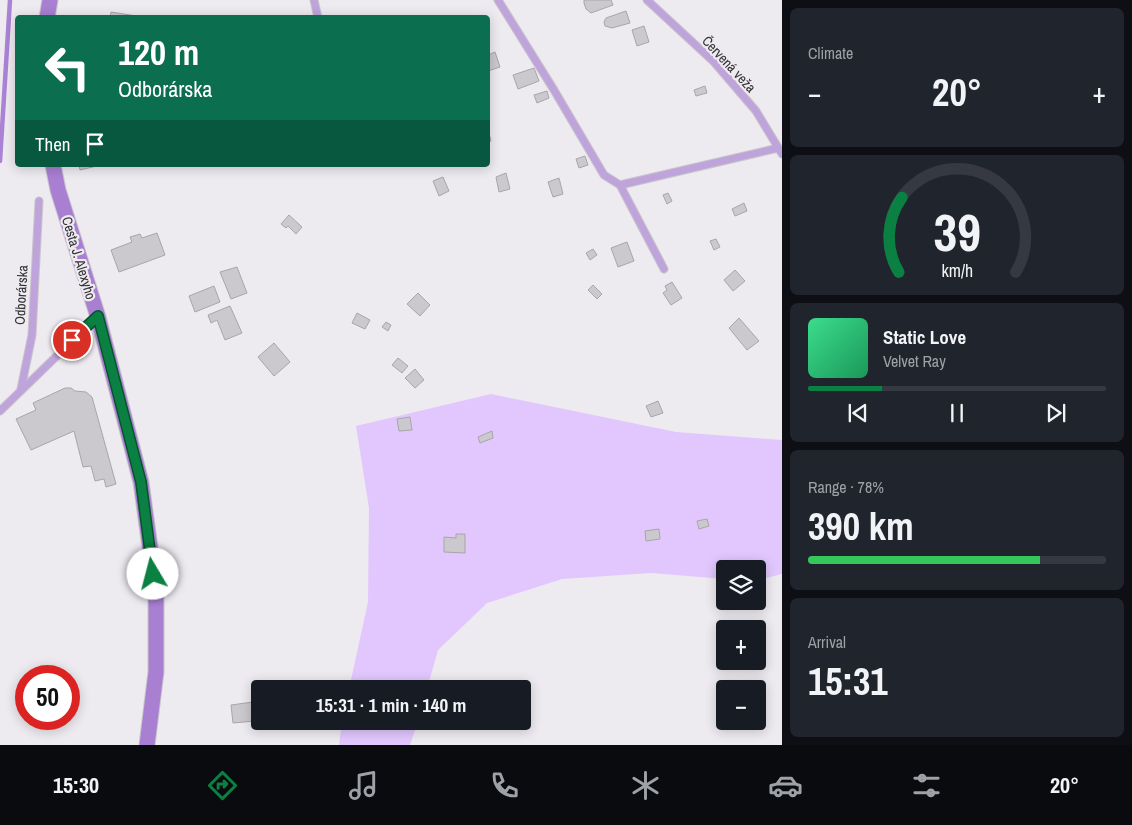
<!DOCTYPE html>
<html lang="en">
<head>
<meta charset="utf-8">
<style>
	:root { --surface:#171b24; --page:#20242c; --text:#f1f3f6; --muted:#9ea1a6; --line:#363941; --accent:#0b8043 }
	body { margin:0; font-family:"Archivo Narrow",sans-serif; background:var(--page); color:var(--text); height:100vh; display:flex; flex-direction:column; font-size:19px; white-space:nowrap }
	* { box-sizing:border-box; margin:0 }
	p { font-size:16px; color:var(--muted) }
	.icon { flex:none; width:28px; height:28px; fill:none; stroke:currentColor; stroke-width:2; stroke-linecap:round; stroke-linejoin:round }
	.map { position:relative; flex:1; overflow:hidden }
	.panel { display:flex; flex-direction:column; gap:8px; padding:8px; background:#0d0f14; width:350px }
	.panel>* { flex:none }
	.hud { position:absolute; left:15px; top:15px; width:475px; height:152px; border-radius:5px; box-shadow:0 2px 12px #0003; background:#0b6e4f; color:#fff; overflow:hidden }
	.buttons { position:absolute; left:716px; top:560px; display:grid; gap:10px }
	.buttons a { display:grid; place-items:center; width:50px; height:50px; border-radius:5px; background:var(--surface); box-shadow:0 2px 12px #0003; font-size:25px }
	.speed { position:absolute; left:15px; top:665px; display:flex; gap:10px; font-size:25px; font-weight:700; text-align:center }
	.speed>* { display:grid; place-content:center; width:65px; height:65px; border-radius:50%; background:var(--surface); box-shadow:0 2px 12px #0003; line-height:1 }
	.speed .limit { border:8px solid #d22; background:#fff; color:#111 }
	.pin { position:absolute; display:grid; place-items:center; width:42px; height:42px; color:#fff; margin:-21px; border:2px solid #fff; border-radius:50%; box-shadow:0 1px 5px #0007 }
	.me { position:absolute; width:55px; margin:-28px; rotate:352deg; stroke-linejoin:round; filter:drop-shadow(0 0 4px #0008) }
	.turn { display:flex; align-items:center; gap:18px; height:105px; padding:0 20px; font-size:22px }
	.turn .icon { width:65px; height:65px; stroke-width:2.5 }
	.turn b { display:block; font-size:35px; line-height:42px }
	.then { display:flex; align-items:center; height:48px; padding:0 20px; background:#0003; gap:10px; font-size:19px }
	.big { font-size:38px; font-weight:700; line-height:1.1 }
	.panel .card { flex:1; display:flex; flex-direction:column; justify-content:center; gap:8px; min-width:0; padding:0 18px; border-radius:8px; background:var(--page) }
	.panel .dial { align-items:center; gap:0 }
	.dial svg { height:130px; overflow:visible; fill:none; stroke:var(--line); stroke-width:7; stroke-linecap:round; text-anchor:middle }
	.dial text { fill:var(--text); stroke:none }
	.song { display:flex; align-items:center; gap:15px }
	.cover { width:60px; height:60px; border-radius:8px; background:linear-gradient(135deg,hsl(150 70% 55%),hsl(150 70% 35%)) }
	.played { height:5px; border-radius:2px; background:linear-gradient(90deg,var(--accent) 25%,var(--line) 25%) }
	.keys { display:flex; justify-content:space-around; direction:ltr }
	.heat { display:flex; justify-content:space-between; align-items:center; font-size:28px; direction:ltr }
	.charge { height:8px; border-radius:4px; background:linear-gradient(90deg,#34c759 78%,var(--line) 0) }
	.trip { position:absolute; left:251px; top:680px; width:280px; height:50px; border-radius:5px; background:var(--surface); box-shadow:0 2px 12px #0003; font-weight:700; line-height:50px; text-align:center }
	.tab-bar { display:flex; height:80px; justify-content:space-around; align-items:center; background:#090b0e; color:var(--muted) }
	.tab-bar .icon { width:35px; height:35px }
	.tab-bar .on { color:var(--accent) }
	.tab-bar b { font-size:22px; color:var(--text) }
	main { display:flex; flex:1; min-height:0 }
	.map>svg:first-child { display:block }
</style>
</head>
<body>
<main>
<div class="map">
<svg width="782" height="745" viewBox="0 0 782 745">
	<rect width="100%" height="100%" fill="#edeaf0"/>
	<g fill="#e1c7fd">
		<path d="M 491,394 L 676,432 L 782,440 L 782,574 L 758,580 L 758,569 L 725,569 L 725,579 L 651,573 L 562,579 L 487,603 L 438,650 L 427,689 L 349,689 L 368,602 L 369,508 L 356,426 Z"/>
		<path d="M 342,721 L 418,721 L 410,745 L 339,745 Z"/>
	</g>
	<g fill="none" stroke-linecap="round" stroke-linejoin="round">
		<path stroke="#ac82d5" stroke-width="4.5" d="M 0,161 L 10,0"/>
	</g>
	<g fill="#cbc8ce" stroke="#a8a5ab">
		<path d="M 611,0 L 613,5 L 591,13 L 586,9 L 584,3 L 584,0 Z"/>
		<path d="M 626,11 L 630,23 L 612,28 L 605,26 L 604,22 L 606,18 Z"/>
		<path d="M 111,12 L 149,18 L 110,18 Z"/>
		<path d="M 644,26 L 649,42 L 637,46 L 632,30 Z"/>
		<path d="M 495,52 L 500,67 L 488,71 L 488,55 Z"/>
		<path d="M 534,68 L 539,81 L 518,89 L 513,75 Z"/>
		<path d="M 705,86 L 707,93 L 696,96 L 694,90 Z"/>
		<path d="M 547,91 L 549,98 L 537,103 L 534,95 Z"/>
		<path d="M 488,129 L 491,141 L 488,142 Z"/>
		<path d="M 585,156 L 588,165 L 579,168 L 576,159 Z"/>
		<path d="M 79,165 L 101,165 L 80,170 Z"/>
		<path d="M 506,173 L 510,189 L 499,192 L 496,177 Z"/>
		<path d="M 443,177 L 449,191 L 439,196 L 433,181 Z"/>
		<path d="M 559,178 L 563,194 L 553,197 L 548,182 Z"/>
		<path d="M 668,193 L 672,201 L 667,204 L 663,195 Z"/>
		<path d="M 744,203 L 747,211 L 735,216 L 732,209 Z"/>
		<path d="M 289,215 L 302,227 L 296,234 L 288,226 L 286,228 L 281,224 Z"/>
		<path d="M 157,233 L 165,255 L 119,272 L 111,250 L 132,242 L 130,237 L 140,234 L 142,238 Z"/>
		<path d="M 716,239 L 720,247 L 714,250 L 710,241 Z"/>
		<path d="M 627,242 L 634,261 L 618,267 L 611,248 Z"/>
		<path d="M 593,249 L 597,255 L 590,260 L 586,253 Z"/>
		<path d="M 237,267 L 247,293 L 231,299 L 220,272 Z"/>
		<path d="M 735,270 L 745,281 L 733,291 L 724,280 Z"/>
		<path d="M 672,282 L 682,298 L 671,305 L 663,293 L 667,290 L 665,286 Z"/>
		<path d="M 593,285 L 602,294 L 597,299 L 588,290 Z"/>
		<path d="M 214,286 L 220,302 L 195,312 L 189,296 Z"/>
		<path d="M 418,293 L 430,305 L 420,316 L 407,304 Z"/>
		<path d="M 230,306 L 242,333 L 225,340 L 217,320 L 211,323 L 208,315 Z"/>
		<path d="M 357,313 L 370,320 L 365,329 L 352,323 Z"/>
		<path d="M 739,318 L 759,341 L 747,350 L 729,328 Z"/>
		<path d="M 386,322 L 391,325 L 388,331 L 382,327 Z"/>
		<path d="M 274,343 L 290,362 L 274,376 L 258,357 Z"/>
		<path d="M 398,358 L 408,366 L 402,373 L 392,365 Z"/>
		<path d="M 415,369 L 424,380 L 415,388 L 405,378 Z"/>
		<path d="M 65,388 L 71,388 L 75,391 L 86,392 L 92,397 L 116,484 L 106,487 L 104,479 L 95,481 L 91,466 L 83,467 L 74,431 L 31,450 L 16,419 L 36,410 L 33,403 Z"/>
		<path d="M 658,401 L 663,413 L 651,417 L 646,406 Z"/>
		<path d="M 410,417 L 412,430 L 399,431 L 397,419 Z"/>
		<path d="M 492,431 L 493,438 L 480,443 L 478,437 Z"/>
		<path d="M 707,519 L 709,526 L 699,529 L 697,521 Z"/>
		<path d="M 659,529 L 660,539 L 646,541 L 645,531 Z"/>
		<path d="M 456,534 L 465,534 L 465,553 L 444,552 L 444,537 L 456,538 Z"/>
		<path d="M 253,702 L 255,721 L 233,723 L 231,705 Z"/>
	</g>
	<g fill="none" stroke-linecap="round" stroke-linejoin="round">
		<defs>
			<g id="lane">
				<path d="M 314,0 L 318,18"/>
				<path d="M 498,0 L 554,90 L 604,175 L 620,185 L 664,269"/>
				<path d="M 647,0 L 714,62 L 756,111 L 782,154"/>
				<path d="M 620,185 L 778,148"/>
				<path d="M 21,389 L 32,335 L 39,201"/>
				<path d="M 0,411 L 97,317"/>
			</g>
			<g id="secondary">
				<path d="M 47,18 L 50,0"/>
				<path d="M 53,165 L 58,190 L 98,317 L 141,482 L 156,591 L 156,672 L 147,745"/>
			</g>
		</defs>
		<use href="#lane" stroke="#c8c5ca" stroke-width="9"/>
		<use href="#secondary" stroke="#c8c5ca" stroke-width="17"/>
		<use href="#lane" stroke="#bfa4dc" stroke-width="7"/>
		<use href="#secondary" stroke="#a97fd2" stroke-width="15"/>
	</g>
	<g fill="none" stroke-linecap="round" stroke-linejoin="round">
		<defs>
			<path id="route" d="M 72,340 L 98,316 L 141,482 L 153,574"/>
		</defs>
		<use href="#route" stroke="#07532c" stroke-width="12"/>
		<use href="#route" stroke="#0b8043" stroke-width="9"/>
	</g>
	<g text-anchor="middle" dominant-baseline="central" stroke-width="4.5" stroke-linejoin="round" paint-order="stroke">
		<g font-size="14" fill="#333134" stroke="#edeaf0">
			<text transform="translate(729 64) rotate(47)">Červená veža</text>
			<text transform="translate(79 258) rotate(73)">Cesta J. Alexyho</text>
			<text transform="translate(21 295) rotate(-87)">Odborárska</text>
		</g>
	</g>
</svg>
<div class="buttons">
<a><svg class="icon" aria-label="layers" viewBox="0 0 24 24"><path d="M12 4l9 5-9 5-9-5zM3 14l9 5 9-5"/></svg></a>
<a>+</a>
<a>−</a>
</div>
<div class="speed"><div class="limit">50</div></div>
<div class="pin" style="left:72px;top:340px;background:#d93025"><svg class="icon" aria-label="arrive" viewBox="0 0 24 24"><path d="M6 21V4h12l-3 4 3 4H6"/></svg></div>
<svg class="me" style="left:153px;top:574px" viewBox="-20 -20 40 40"><circle r="19" fill="#fff"/><path d="M0-13L10 11 0 6-10 11z" fill="#0b8043"/></svg>
<div class="trip">15:31 · 1 min · 140 m</div>
<div class="hud">
<div class="turn"><svg class="icon" aria-label="left" viewBox="0 0 24 24"><path d="M17 20v-9H6M10 6l-5 5 5 5"/></svg><div><b>120 m</b>Odborárska</div></div>
<div class="then">Then<svg class="icon" aria-label="arrive" viewBox="0 0 24 24"><path d="M6 21V4h12l-3 4 3 4H6"/></svg></div>
</div>
</div>
<section class="panel">
<div class="card"><p>Climate</p>
<div class="heat"><a>−</a><b class="big">20°</b><a>+</a></div>
</div>
<div class="card dial"><svg viewBox="0 0 100 80">
<path d="M14 69A42 42 0 1 1 86 69"/>
<path d="M14 69A42 42 0 0 1 16 23" stroke="#0b8043"/>
<text x="50" y="56" font-size="32" font-weight="700">39</text>
<text x="50" y="72" font-size="11">km/h</text>
</svg></div>
<div class="card">
<div class="song"><i class="cover"></i><div><b>Static Love</b><p>Velvet Ray</p></div></div>
<div class="played"></div>
<div class="keys"><svg class="icon" aria-label="previous" viewBox="0 0 24 24"><path d="M18 5L8 12l10 7zM5 5v14"/></svg><svg class="icon" aria-label="pause" viewBox="0 0 24 24"><path d="M8 5v14M16 5v14"/></svg><svg class="icon" aria-label="next" viewBox="0 0 24 24"><path d="M6 5l10 7-10 7zM19 5v14"/></svg></div>
</div>
<div class="card"><p>Range · 78%</p><b class="big">390 km</b><div class="charge"></div></div>
<div class="card"><p>Arrival</p><b class="big">15:31</b></div>
</section>
</main>
<nav class="tab-bar">
<b>15:30</b>
<svg class="icon on" aria-label="directions" viewBox="0 0 24 24"><path d="M12 3l9 9-9 9-9-9zM9 14v-3h6M13 9l2 2-2 2"/></svg>
<svg class="icon" aria-label="music" viewBox="0 0 24 24"><path d="M9 18V5l10-2v13"/><circle cx="6" cy="18" r="3"/><circle cx="16" cy="16" r="3"/></svg>
<svg class="icon" aria-label="phone" viewBox="0 0 24 24"><path d="M5 4h4l2 5-3 2q2 4 5 5l2-3 5 2v4C11 20 4 13 5 4z"/></svg>
<svg class="icon" aria-label="climate" viewBox="0 0 24 24"><path d="M12 3v18M4 7l16 10M4 17L20 7"/></svg>
<svg class="icon" aria-label="car" viewBox="0 0 24 24"><path d="M5 17H2v-5l4-1 3-4h7l3 4 3 1v5h-3M9 17h6M6 11h13"/><circle cx="7" cy="17" r="2"/><circle cx="17" cy="17" r="2"/></svg>
<svg class="icon" aria-label="filters" viewBox="0 0 24 24"><path d="M4 7h16M4 17h16"/><circle cx="9" cy="7" r="2"/><circle cx="15" cy="17" r="2"/></svg>
<b>20°</b>
</nav>
</body>
</html>
